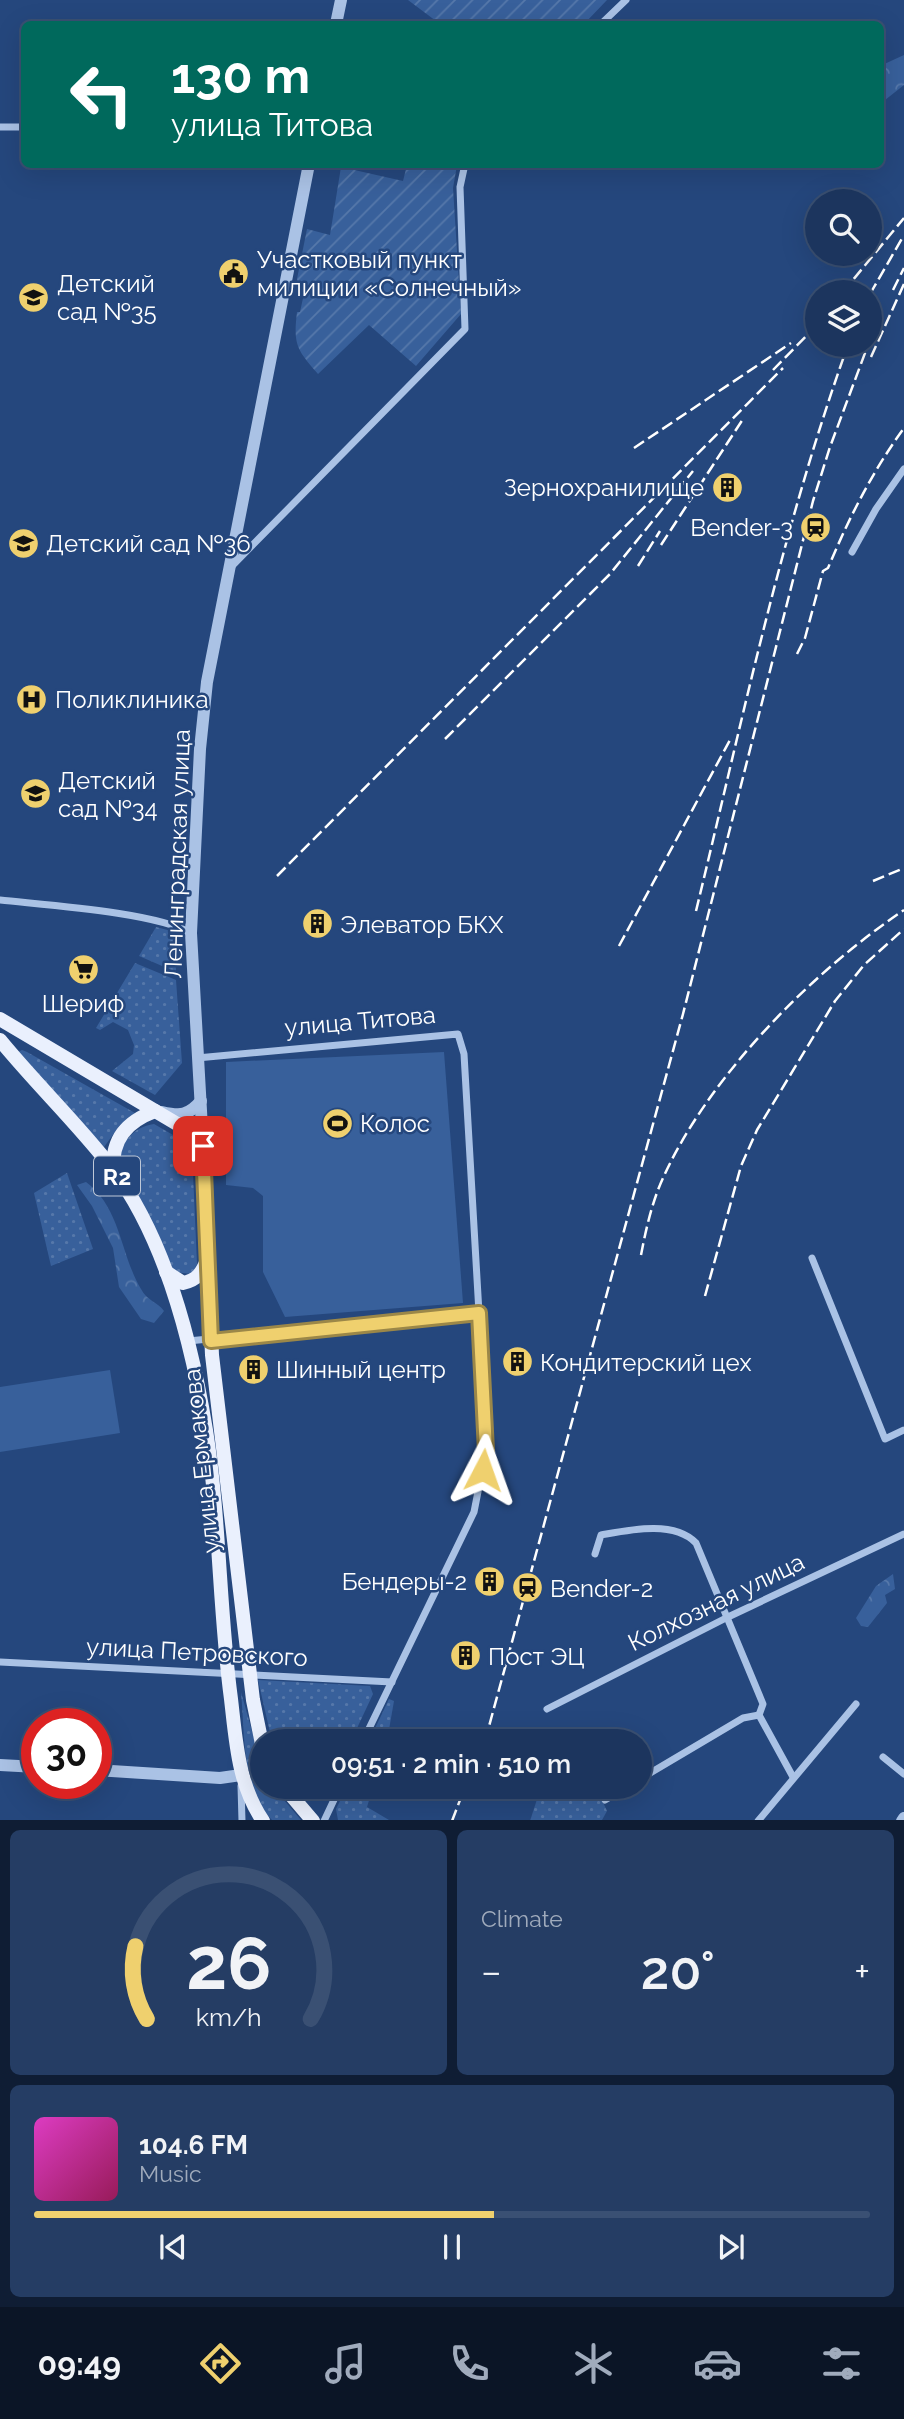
<!DOCTYPE html>
<html lang="en">
<head>
<meta charset="utf-8">
<style>
	:root { --surface:#1c355e; --page:#253d64; --text:#f1f3f6; --muted:#a0abbc; --line:#3a5073; --accent:#efd06e }
	body { margin:0; font-family:Raleway,sans-serif; background:var(--page); color:var(--text); height:100vh; display:flex; flex-direction:column; font-size:26px; white-space:nowrap }
	* { box-sizing:border-box; margin:0 }
	p { font-size:23px; color:var(--muted) }
	.icon { flex:none; width:38px; height:38px; fill:none; stroke:currentColor; stroke-width:2; stroke-linecap:round; stroke-linejoin:round }
	.map { position:relative; height:1820px; overflow:hidden }
	.sheet { display:flex; flex-direction:column; gap:10px; padding:10px; background:#0f1d34; flex:1 }
	.sheet>* { flex:none }
	.guide { position:absolute; left:21px; top:21px; width:863px; height:147px; border-radius:10px; box-shadow:0 7px 28px #0002,0 0 0 2px var(--line); background:#00695c; color:#fff; overflow:hidden }
	.controls { position:absolute; left:805px; top:189px; display:grid; gap:14px }
	.controls a { display:grid; place-items:center; width:77px; height:77px; border-radius:50%; background:var(--surface); box-shadow:0 7px 28px #0002,0 0 0 2px var(--line); font-size:35px }
	.speed { position:absolute; left:21px; top:1708px; display:flex; gap:14px; font-size:35px; font-weight:700; text-align:center }
	.speed>* { display:grid; place-content:center; width:91px; height:91px; border-radius:50%; background:var(--surface); box-shadow:0 7px 28px #0002,0 0 0 2px var(--line); line-height:1 }
	.speed .limit { border:10px solid #d22; background:#fff; color:#111 }
	.pin { position:absolute; display:grid; place-items:center; width:60px; height:60px; color:#fff; margin:-30px; border-radius:14px; box-shadow:0 4px 10px #0006 }
	.me { position:absolute; width:77px; margin:-38px; rotate:4deg; stroke-linejoin:round; filter:drop-shadow(0 0 5px #0008) }
	.turn { display:flex; align-items:center; gap:24px; height:147px; padding:0 35px; font-size:32px }
	.turn .icon { width:91px; height:91px; stroke-width:2.5 }
	.turn b { display:block; font-size:49px; line-height:60px }
	.big { font-size:52px; font-weight:600; line-height:1.1 }
	.sheet .tile { flex:1; display:flex; flex-direction:column; justify-content:center; gap:10px; min-width:0; padding:0 24px; border-radius:10px; background:var(--page) }
	.sheet .dial { align-items:center; gap:0 }
	.dial svg { height:182px; overflow:visible; fill:none; stroke:var(--line); stroke-width:7; stroke-linecap:round; text-anchor:middle }
	.dial text { fill:var(--text); stroke:none }
	.song { display:flex; align-items:center; gap:21px }
	.cover { width:84px; height:84px; border-radius:10px; background:linear-gradient(135deg,hsl(310 70% 55%),hsl(330 70% 35%)) }
	.played { height:7px; border-radius:4px; background:linear-gradient(90deg,var(--accent) 55%,var(--line) 55%) }
	.keys { display:flex; justify-content:space-around; direction:ltr }
	.heat { display:flex; justify-content:space-between; align-items:center; font-size:38px; direction:ltr }
	.sheet .tiles { flex:1; display:grid; gap:10px; grid-template-columns:1fr 1fr }
	.tile:last-child { grid-column:span 2 }
	.trip { position:absolute; left:250px; top:1729px; width:402px; height:70px; border-radius:35px; background:var(--surface); box-shadow:0 7px 28px #0002,0 0 0 2px var(--line); font-weight:600; line-height:70px; text-align:center }
	.dock { display:flex; height:112px; justify-content:space-around; align-items:center; background:#0b1526; color:var(--muted) }
	.dock .icon { width:49px; height:49px }
	.dock .on { color:var(--accent) }
	.dock b { font-size:32px; color:var(--text) }
	.map>svg:first-child { display:block }
</style>
</head>
<body>
<div class="map">
<svg width="904" height="1821" viewBox="0 0 904 1821">
	<defs>
		<pattern id="grass-dots" width="8" height="8" patternUnits="userSpaceOnUse" patternTransform="scale(1.75)"><rect width="8" height="8" fill="#38609b"/><path d="M2 2h.1M6 6h.1" fill="none" stroke="#5678aa" stroke-width="1.8" stroke-linecap="round"/></pattern>
		<pattern id="forest-crowns" width="20" height="18" patternUnits="userSpaceOnUse" patternTransform="scale(1.75)"><rect width="20" height="18" fill="#38609b"/><path d="M2 6a3 3 0 1 1 6 0M12 15a3 3 0 1 1 6 0" fill="none" stroke="#5678aa"/></pattern>
		<pattern id="garden-furrows" width="10" height="10" patternUnits="userSpaceOnUse" patternTransform="scale(1.75)"><rect width="10" height="10" fill="#38609b"/><path d="M-1 1l2-2M0 10L10 0M9 11l2-2" fill="none" stroke="#5678aa"/></pattern>
	</defs>
	<rect width="100%" height="100%" fill="#25477d"/>
	<g fill="url(#grass-dots)">
		<path d="M 156,927 L 175,932 L 176,972 L 139,956 Z"/>
		<path d="M 135,963 L 176,980 L 182,1063 L 155,1095 L 112,1071 L 133,1054 L 134,1045 L 128,1030 L 113,1022 L 100,1030 L 96,1028 Z"/>
		<path d="M 22,1050 L 27,1052 L 135,1113 L 120,1125 L 104,1147 L 23,1058 L 18,1052 Z"/>
		<path d="M 154,1124 L 187,1143 L 192,1150 L 197,1264 L 192,1274 L 174,1272 L 156,1229 L 117,1163 C 120,1143 133,1127 154,1124 Z"/>
		<path d="M 67,1173 L 93,1249 L 51,1266 L 34,1193 Z"/>
		<path d="M 258,1680 L 370,1686 L 373,1694 L 351,1741 L 272,1741 Z"/>
		<path d="M 241,1692 L 262,1767 L 262,1787 L 273,1787 L 301,1820 L 272,1820 C 241,1788 245,1733 241,1692 Z"/>
		<path d="M 389,1699 L 394,1701 L 387,1741 L 369,1741 Z"/>
		<path d="M 347,1787 L 373,1787 L 367,1807 L 389,1820 L 338,1820 L 336,1809 Z"/>
		<path d="M 541,1787 L 596,1787 L 607,1811 L 602,1820 L 530,1821 Z"/>
	</g>
	<g fill="url(#forest-crowns)">
		<path d="M 904,55 L 904,85 L 880,104 L 880,66 Z"/>
		<path d="M 86,1182 C 121,1208 120,1254 141,1289 C 147,1301 158,1302 164,1311 L 154,1323 L 141,1319 L 119,1287 L 113,1248 L 92,1206 L 77,1185 Z"/>
		<path d="M 893,1574 L 895,1589 L 885,1595 L 887,1603 L 868,1627 L 861,1626 L 856,1618 L 876,1586 Z"/>
	</g>
	<g fill="url(#garden-furrows)">
		<path d="M 408,0 L 607,0 L 584,24 L 436,24 L 436,21 Z"/>
		<path d="M 407,165 L 457,165 L 453,188 L 461,314 L 416,366 L 369,325 L 318,374 C 297,350 293,345 297,312 L 300,312 L 305,289 L 299,287 L 297,279 L 307,229 L 330,235 L 341,167 L 403,181 Z"/>
	</g>
	<g fill="#38609b">
		<path d="M 444,1052 L 463,1303 L 285,1317 L 263,1272 L 263,1196 L 253,1188 L 226,1185 L 226,1062 Z"/>
		<path d="M 110,1370 L 120,1433 L 0,1452 L 0,1387 Z"/>
	</g>
	<g fill="none" stroke-linecap="round" stroke-linejoin="round">
		<g stroke="#aac2e5" stroke-width="7">
			<path d="M 601,24 L 626,0"/>
			<path d="M 0,127 L 24,127"/>
			<path d="M 852,552 L 876,509 L 904,469"/>
			<path d="M 231,567 L 465,329 L 460,187 L 465,164"/>
			<path d="M 0,900 C 45,905 155,912 191,933"/>
			<path d="M 812,1258 L 885,1439 L 904,1430"/>
			<path d="M 188,1341 L 479,1313 L 464,1054 L 458,1034 L 197,1058"/>
			<path d="M 595,1554 L 601,1535 C 629,1530 674,1520 696,1543 L 763,1704 L 759,1715 L 793,1777"/>
			<path d="M 0,1662 L 392,1682"/>
			<path d="M 547,1709 L 728,1617 L 904,1534"/>
			<path d="M 363,1741 L 474,1512 L 486,1451 L 479,1313"/>
			<path d="M 883,1757 L 904,1774"/>
			<path d="M 640,1779 L 743,1718 L 759,1715"/>
			<path d="M 241,1786 L 242,1821"/>
			<path d="M 605,1800 L 627,1787"/>
			<path d="M 324,1821 L 340,1787"/>
			<path d="M 758,1821 L 856,1704"/>
		</g>
		<g stroke="#aac2e5" stroke-width="12">
			<path d="M 336,24 L 341,0"/>
			<path d="M 162,1112 C 180,1116 188,1116 201,1101"/>
			<path d="M 203,1146 L 191,933 L 200,749 L 207,682 L 309,164"/>
			<path d="M 0,1765 L 37,1767"/>
			<path d="M 96,1770 L 220,1778 L 241,1775"/>
			<path d="M 902,1821 L 904,1818"/>
		</g>
		<g stroke="#eaf0fd" stroke-width="14">
			<path d="M 0,1019 L 184,1128 L 203,1146 L 212,1355 L 253,1700 L 262,1744"/>
			<path d="M 0,1040 C 36,1084 77,1123 112,1168 C 165,1238 192,1344 206,1430 C 220,1519 219,1610 231,1699 C 236,1742 238,1784 263,1821"/>
			<path d="M 113,1170 C 112,1139 126,1122 155,1111"/>
			<path d="M 166,1272 L 183,1283 C 197,1280 202,1273 207,1260"/>
			<path d="M 284,1787 L 313,1821"/>
		</g>
		<g stroke="#fff" stroke-width="2.5" stroke-dasharray="12 5" stroke-linecap="butt">
			<path d="M 893,290 L 904,268"/>
			<path d="M 843,292 L 904,218"/>
			<path d="M 870,294 L 904,235"/>
			<path d="M 871,357 L 904,284"/>
			<path d="M 773,370 L 817,325"/>
			<path d="M 634,448 L 791,343"/>
			<path d="M 661,545 L 743,419"/>
			<path d="M 638,566 L 660,531"/>
			<path d="M 797,654 L 805,638 L 823,571 L 828,568 C 849,518 872,472 904,428"/>
			<path d="M 445,739 L 610,574 L 693,471"/>
			<path d="M 277,876 L 783,368"/>
			<path d="M 873,881 L 904,868"/>
			<path d="M 696,911 C 742,722 782,528 848,345"/>
			<path d="M 619,946 L 730,740"/>
			<path d="M 641,1255 C 646,1229 652,1202 663,1178 C 709,1076 812,972 904,910"/>
			<path d="M 705,1296 L 741,1166 L 757,1130 L 835,1001 L 864,965 L 904,929"/>
			<path d="M 485,1741 L 683,1014 L 813,501 L 830,447 L 868,345"/>
			<path d="M 452,1821 L 465,1787"/>
		</g>
	</g>
	<g fill="none" stroke-linecap="round" stroke-linejoin="round">
		<defs>
			<path id="route" d="M 203,1146 L 211,1341 L 479,1313 L 486,1451 L 483,1470"/>
		</defs>
		<use href="#route" stroke="#9b8748" stroke-width="18"/>
		<use href="#route" stroke="#efd06e" stroke-width="12"/>
	</g>
	<defs>
		<symbol id="civic-disc" viewBox="-11 -11 22 22"><circle r="9.5" fill="#efd06e" stroke="#25477d"/><path d="M-.6-6.5H3V-4.5H.6V-3L4-1V1h2V6H-6V1h2V-1L-.6-3ZM-1.2 2.5V6h2.4V2.5Z" fill="#111"/></symbol>
		<symbol id="school-disc" viewBox="-11 -11 22 22"><circle r="9.5" fill="#efd06e" stroke="#25477d"/><path d="M0-5L7-2L0 1L-7-2ZM-4 1L0 2.5L4 1V4Q0 6-4 4Z" fill="#111"/></symbol>
		<symbol id="building-disc" viewBox="-11 -11 22 22"><circle r="9.5" fill="#efd06e" stroke="#25477d"/><path d="M-4-6H4V6H1V3H-1V6H-4ZM-2.5-4.3h1.7v1.8h-1.7ZM.8-4.3h1.7v1.8H.8ZM-2.5-1h1.7V.8h-1.7ZM.8-1h1.7V.8H.8Z" fill="#111"/></symbol>
		<symbol id="station-disc" viewBox="-11 -11 22 22"><circle r="9.5" fill="#efd06e" stroke="#25477d"/><path d="M-3-6H3Q5-6 5-4V2Q5 4 3 4L4.5 6H3L1.5 4h-3L-3 6H-4.5L-3 4Q-5 4-5 2V-4Q-5-6-3-6ZM-3.5-4v3h7v-3ZM-3.5 1v1.5H-2V1ZM2 1v1.5H3.5V1Z" fill="#111"/></symbol>
		<symbol id="hospital-disc" viewBox="-11 -11 22 22"><circle r="9.5" fill="#efd06e" stroke="#25477d"/><path d="M-5-5h3v3.5h4V-5h3V5h-3V1.5h-4V5h-3Z" fill="#111"/></symbol>
		<symbol id="supermarket-disc" viewBox="-11 -11 22 22"><circle r="9.5" fill="#efd06e" stroke="#25477d"/><path d="M-6-5.5h2.5l.6 2H6L4.5 2H-2.5L-4.4-4H-6ZM-1.5 3.2a1.3 1.3 0 1 0 .1 0ZM3 3.2a1.3 1.3 0 1 0 .1 0Z" fill="#111"/></symbol>
		<symbol id="stadium-disc" viewBox="-11 -11 22 22"><circle r="9.5" fill="#efd06e" stroke="#25477d"/><path d="M0-5a6.5 5 0 1 0 0 10a6.5 5 0 1 0 0-10ZM-3.5-1.8h7v3.6h-7Z" fill="#111"/></symbol>
	</defs>
	<g fill-rule="evenodd">
		<use href="#civic-disc" x="216" y="256" width="35" height="35"/>
		<use href="#school-disc" x="16" y="280" width="35" height="35"/>
		<use href="#building-disc" x="710" y="470" width="35" height="35"/>
		<use href="#station-disc" x="798" y="510" width="35" height="35"/>
		<use href="#school-disc" x="6" y="526" width="35" height="35"/>
		<use href="#hospital-disc" x="14" y="682" width="35" height="35"/>
		<use href="#school-disc" x="18" y="776" width="35" height="35"/>
		<use href="#building-disc" x="300" y="906" width="35" height="35"/>
		<use href="#supermarket-disc" x="66" y="952" width="35" height="35"/>
		<use href="#stadium-disc" x="320" y="1106" width="35" height="35"/>
		<use href="#building-disc" x="500" y="1344" width="35" height="35"/>
		<use href="#building-disc" x="236" y="1352" width="35" height="35"/>
		<use href="#building-disc" x="472" y="1564" width="35" height="35"/>
		<use href="#station-disc" x="510" y="1570" width="35" height="35"/>
		<use href="#building-disc" x="448" y="1638" width="35" height="35"/>
	</g>
	<g text-anchor="middle" dominant-baseline="central" stroke-width="5" stroke-linejoin="round" paint-order="stroke">
		<rect fill="#25477d" stroke="#bec8d8" stroke-width="2" x="94" y="1156.5" width="46" height="39" rx="5"/>
		<g font-size="23" font-weight="bold" fill="#fff">
			<text x="117" y="1176">R2</text>
		</g>
		<g font-size="24" fill="#fff" stroke="#25477d" text-anchor="start">
			<text x="257" y="259">Участковый пункт<tspan x="257" dy="28">милиции «Солнечный»</tspan></text>
			<text x="57" y="283">Детский<tspan x="57" dy="28">сад №35</tspan></text>
			<text x="704" y="487" text-anchor="end">Зернохранилище</text>
			<text x="793" y="527" text-anchor="end">Bender-3</text>
			<text x="46" y="543">Детский сад №36</text>
			<text x="55" y="699">Поликлиника</text>
			<text x="58" y="780">Детский<tspan x="58" dy="28">сад №34</tspan></text>
			<text x="340" y="924">Элеватор БКХ</text>
			<text x="83" y="1003" text-anchor="middle">Шериф</text>
			<text x="360" y="1123">Колос</text>
			<text x="540" y="1362">Кондитерский цех</text>
			<text x="276" y="1369">Шинный центр</text>
			<text x="467" y="1581" text-anchor="end">Бендеры-2</text>
			<text x="550" y="1588">Bender-2</text>
			<text x="488" y="1656">Пост ЭЦ</text>
		</g>
		<g font-size="24" fill="#fff" stroke="#25477d">
			<text transform="translate(177 854) rotate(-88)">Ленинградская улица</text>
			<text transform="translate(360 1021) rotate(-5)">улица Титова</text>
			<text transform="translate(201 1461) rotate(-96)">улица Ермакова</text>
			<text transform="translate(716 1602) rotate(-26)">Колхозная улица</text>
			<text transform="translate(197 1652) rotate(3)">улица Петровского</text>
		</g>
	</g>
</svg>
<div class="controls">
<a><svg class="icon" aria-label="search" viewBox="0 0 24 24"><circle cx="10" cy="10" r="6"/><path d="M15 15l6 6"/></svg></a>
<a><svg class="icon" aria-label="layers" viewBox="0 0 24 24"><path d="M12 4l9 5-9 5-9-5zM3 14l9 5 9-5"/></svg></a>
</div>
<div class="speed"><div class="limit">30</div></div>
<div class="pin" style="left:203px;top:1146px;background:#d93025"><svg class="icon" aria-label="arrive" viewBox="0 0 24 24"><path d="M6 21V4h12l-3 4 3 4H6"/></svg></div>
<svg class="me" style="left:483px;top:1470px" viewBox="-20 -20 40 40"><path d="M0-17L14 15 0 8-14 15z" fill="#efd06e" stroke="#fff" stroke-width="4"/></svg>
<div class="trip">09:51 · 2 min · 510 m</div>
<div class="guide">
<div class="turn"><svg class="icon" aria-label="left" viewBox="0 0 24 24"><path d="M17 20v-9H6M10 6l-5 5 5 5"/></svg><div><b>130 m</b>улица Титова</div></div>
</div>
</div>
<section class="sheet">
<div class="tiles">
<div class="tile dial"><svg viewBox="0 0 100 80">
<path d="M14 69A42 42 0 1 1 86 69"/>
<path d="M14 69A42 42 0 0 1 9 37" stroke="#efd06e"/>
<text x="50" y="56" font-size="32" font-weight="700">26</text>
<text x="50" y="72" font-size="11">km/h</text>
</svg></div>
<div class="tile"><p>Climate</p>
<div class="heat"><a>−</a><b class="big">20°</b><a>+</a></div>
</div>
<div class="tile">
<div class="song"><i class="cover"></i><div><b>104.6 FM</b><p>Music</p></div></div>
<div class="played"></div>
<div class="keys"><svg class="icon" aria-label="previous" viewBox="0 0 24 24"><path d="M18 5L8 12l10 7zM5 5v14"/></svg><svg class="icon" aria-label="pause" viewBox="0 0 24 24"><path d="M8 5v14M16 5v14"/></svg><svg class="icon" aria-label="next" viewBox="0 0 24 24"><path d="M6 5l10 7-10 7zM19 5v14"/></svg></div>
</div>
</div>
</section>
<nav class="dock">
<b>09:49</b>
<svg class="icon on" aria-label="directions" viewBox="0 0 24 24"><path d="M12 3l9 9-9 9-9-9zM9 14v-3h6M13 9l2 2-2 2"/></svg>
<svg class="icon" aria-label="music" viewBox="0 0 24 24"><path d="M9 18V5l10-2v13"/><circle cx="6" cy="18" r="3"/><circle cx="16" cy="16" r="3"/></svg>
<svg class="icon" aria-label="phone" viewBox="0 0 24 24"><path d="M5 4h4l2 5-3 2q2 4 5 5l2-3 5 2v4C11 20 4 13 5 4z"/></svg>
<svg class="icon" aria-label="climate" viewBox="0 0 24 24"><path d="M12 3v18M4 7l16 10M4 17L20 7"/></svg>
<svg class="icon" aria-label="car" viewBox="0 0 24 24"><path d="M5 17H2v-5l4-1 3-4h7l3 4 3 1v5h-3M9 17h6M6 11h13"/><circle cx="7" cy="17" r="2"/><circle cx="17" cy="17" r="2"/></svg>
<svg class="icon" aria-label="filters" viewBox="0 0 24 24"><path d="M4 7h16M4 17h16"/><circle cx="9" cy="7" r="2"/><circle cx="15" cy="17" r="2"/></svg>
</nav>
</body>
</html>
